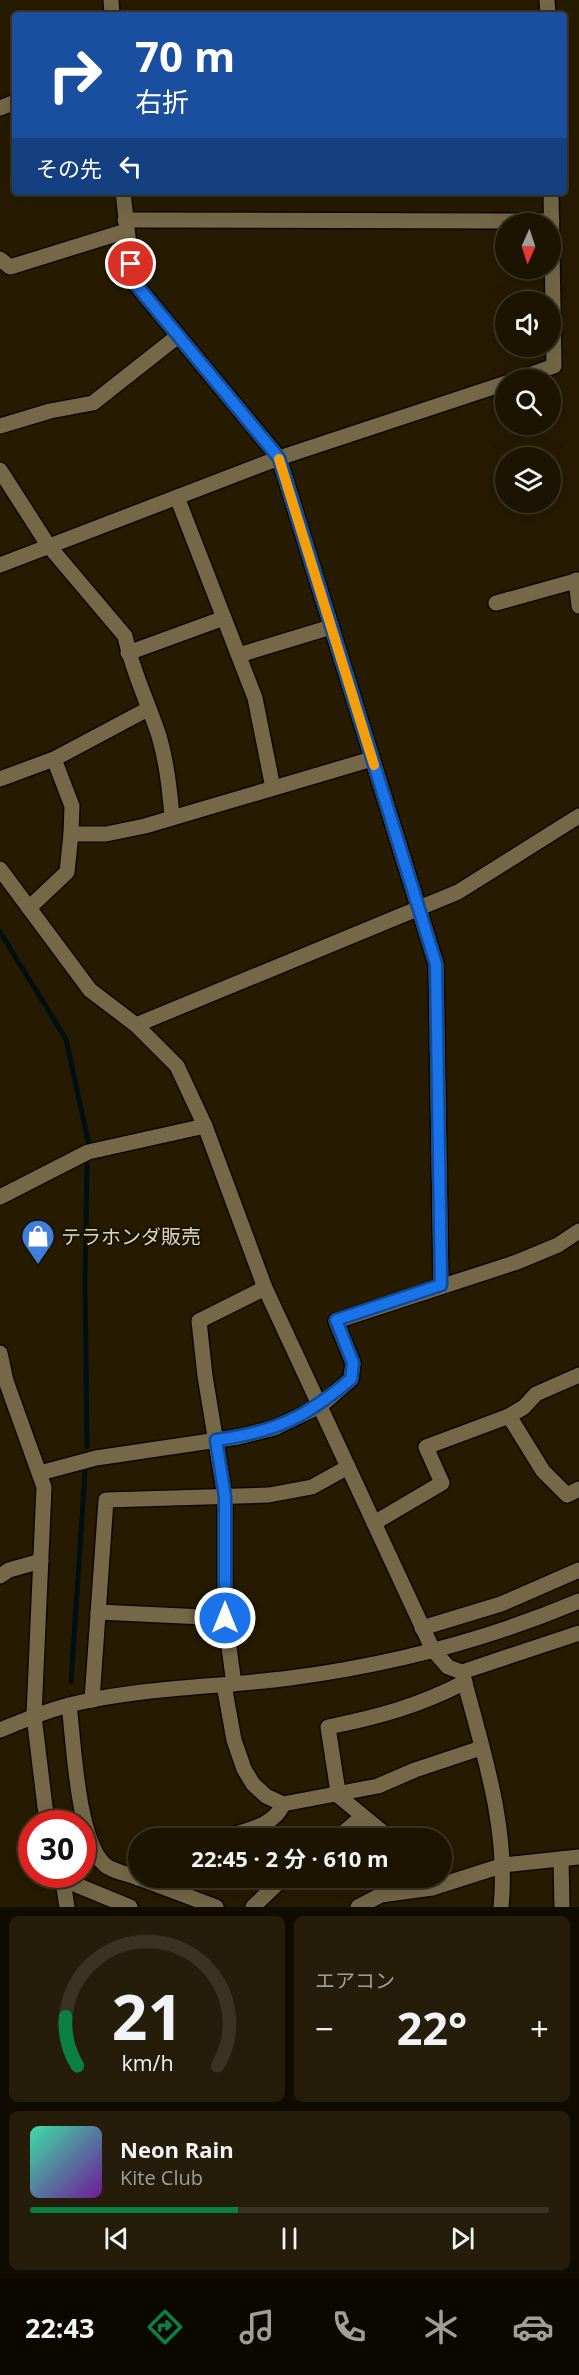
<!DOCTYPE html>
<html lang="ja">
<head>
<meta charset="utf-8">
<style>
	:root { --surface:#1c1400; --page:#251d0a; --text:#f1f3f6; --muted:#a09e99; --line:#3a3322; --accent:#0b8043 }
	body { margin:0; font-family:"Open Sans","Noto Sans JP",sans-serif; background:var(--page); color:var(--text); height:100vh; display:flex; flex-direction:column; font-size:22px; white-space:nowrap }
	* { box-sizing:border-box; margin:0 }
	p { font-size:20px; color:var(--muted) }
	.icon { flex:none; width:33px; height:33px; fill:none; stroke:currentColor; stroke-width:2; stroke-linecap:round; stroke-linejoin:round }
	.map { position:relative; height:1907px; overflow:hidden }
	.side { display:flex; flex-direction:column; gap:9px; padding:9px; background:#0f0b00; flex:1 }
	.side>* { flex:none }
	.top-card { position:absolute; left:12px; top:12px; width:555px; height:183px; border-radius:6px; box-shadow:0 6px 24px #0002,0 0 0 2px var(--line); background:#1a4fa0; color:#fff; overflow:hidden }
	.needle { width:39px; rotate:183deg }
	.tools { position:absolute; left:495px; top:213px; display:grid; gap:12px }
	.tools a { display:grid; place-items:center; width:66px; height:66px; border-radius:50%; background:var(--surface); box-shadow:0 6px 24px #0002,0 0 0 2px var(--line); font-size:30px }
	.speed { position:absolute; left:18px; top:1810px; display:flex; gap:12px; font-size:30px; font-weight:700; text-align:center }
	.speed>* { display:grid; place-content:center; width:78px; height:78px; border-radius:50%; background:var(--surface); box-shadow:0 6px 24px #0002,0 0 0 2px var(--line); line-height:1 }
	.speed .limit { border:9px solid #d22; background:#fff; color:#111 }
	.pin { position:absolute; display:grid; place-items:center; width:51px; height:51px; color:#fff; margin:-26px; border:3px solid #fff; border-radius:50%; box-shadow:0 2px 6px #0007 }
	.me { position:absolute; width:66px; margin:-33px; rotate:0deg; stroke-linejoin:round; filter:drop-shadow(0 0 4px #0008) }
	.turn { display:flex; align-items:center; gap:21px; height:126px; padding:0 24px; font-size:27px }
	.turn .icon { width:78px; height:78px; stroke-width:2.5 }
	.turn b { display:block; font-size:42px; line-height:51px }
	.then { display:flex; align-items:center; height:57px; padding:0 24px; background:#0003; gap:12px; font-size:22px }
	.big { font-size:45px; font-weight:700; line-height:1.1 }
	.side .tile { flex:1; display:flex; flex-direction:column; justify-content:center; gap:9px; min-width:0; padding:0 21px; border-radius:9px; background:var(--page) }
	.side .dial { align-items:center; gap:0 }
	.dial svg { height:156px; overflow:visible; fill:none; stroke:var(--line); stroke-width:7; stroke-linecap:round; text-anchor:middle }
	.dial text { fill:var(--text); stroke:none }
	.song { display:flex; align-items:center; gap:18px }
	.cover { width:72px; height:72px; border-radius:9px; background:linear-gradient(135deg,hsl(160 70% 55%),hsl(280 70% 35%)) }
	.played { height:6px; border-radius:3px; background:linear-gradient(90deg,var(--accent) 40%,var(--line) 40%) }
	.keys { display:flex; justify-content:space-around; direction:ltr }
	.heat { display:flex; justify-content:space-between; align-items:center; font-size:33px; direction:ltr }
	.side .tiles { flex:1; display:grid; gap:9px; grid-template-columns:1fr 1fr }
	.tile:last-child { grid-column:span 2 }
	.trip { position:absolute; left:128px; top:1828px; width:324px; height:60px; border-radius:30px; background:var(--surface); box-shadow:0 6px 24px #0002,0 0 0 2px var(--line); font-weight:700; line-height:60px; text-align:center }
	.menu { display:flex; height:96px; justify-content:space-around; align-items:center; background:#0b0800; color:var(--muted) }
	.menu .icon { width:42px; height:42px }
	.menu .on { color:var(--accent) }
	.menu b { font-size:27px; color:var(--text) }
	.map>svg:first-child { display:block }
</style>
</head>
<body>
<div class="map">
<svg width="579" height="1907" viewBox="0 0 579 1907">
	<rect width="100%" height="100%" fill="#261b00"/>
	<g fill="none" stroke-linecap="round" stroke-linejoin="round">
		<g stroke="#000f11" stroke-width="5">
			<path d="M 0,932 L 66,1039 L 88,1141"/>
			<path d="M 87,1447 L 85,1280 L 87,1165"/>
			<path d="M 71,1682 L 85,1472"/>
		</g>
		<defs>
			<g id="minor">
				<path d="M 111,0 L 112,15"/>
				<path d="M 547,0 L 548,15"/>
				<path d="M 0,108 L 15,102"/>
				<path d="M 123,192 L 133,281 L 279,458 L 436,964 L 441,1285"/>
				<path d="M 125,220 L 552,221"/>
				<path d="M 0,259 L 10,267 L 126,231"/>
				<path d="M 515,380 L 554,366 L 551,192"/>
				<path d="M 0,426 L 50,411 L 93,403 L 178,336"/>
				<path d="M 0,470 L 48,545 L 125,636 C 132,671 148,702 159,736 C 167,763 170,790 172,818"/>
				<path d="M 177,497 L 255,698 L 273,788"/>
				<path d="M 0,565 L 279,458 L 506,383"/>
				<path d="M 576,580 L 579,606"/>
				<path d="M 496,603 L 579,580"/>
				<path d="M 128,653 L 224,618"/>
				<path d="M 239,655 L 331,627"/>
				<path d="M 54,759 L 72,806 L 71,834 L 106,834 L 145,826 L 372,759"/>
				<path d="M 0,779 L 54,759 L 148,709"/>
				<path d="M 0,869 L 90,990 L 136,1025 L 177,1066 L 205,1126 L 265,1288 L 433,1650 L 448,1667 L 462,1672 L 579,1633"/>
				<path d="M 29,908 L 67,872 L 71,834"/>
				<path d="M 136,1025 L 458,892 L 579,816"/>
				<path d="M 0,1197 L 88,1152 L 205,1126"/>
				<path d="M 0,1353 L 6,1381 L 44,1487 L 34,1716 L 45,1807 L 49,1824"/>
				<path d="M 509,1416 L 543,1471 L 567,1495 L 579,1489"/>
				<path d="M 40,1473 L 96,1458 L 238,1437 L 274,1428 L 320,1406 L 351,1379 L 353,1363 L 336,1321 L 517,1262 L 558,1245 L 579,1231"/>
				<path d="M 374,1523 L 442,1483 L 426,1447 L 509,1416 L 524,1407 L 536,1394 L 579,1375"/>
				<path d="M 0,1576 L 9,1570 L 41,1561"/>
				<path d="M 98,1612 L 225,1618"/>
				<path d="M 422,1628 L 501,1604 L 579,1570"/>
				<path d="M 462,1672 C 482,1749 509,1826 501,1907"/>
				<path d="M 234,1684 L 225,1618 L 225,1497 L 205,1376 L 199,1321 L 265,1288"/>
				<path d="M 224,1685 L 234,1740 L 244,1769 L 253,1784 L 266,1796 L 283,1804 L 378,1786 L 415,1770 L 481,1748"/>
				<path d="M 92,1700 L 106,1500 L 269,1495 L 312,1487 L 348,1467"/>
				<path d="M 69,1705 C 74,1743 77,1838 104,1864 C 111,1871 128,1874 138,1878"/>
				<path d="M 338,1792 L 328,1727 C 378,1717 419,1706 465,1682"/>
				<path d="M 335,1793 L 391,1839"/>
				<path d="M 218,1839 C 241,1831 274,1828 283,1804"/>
				<path d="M 336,1839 L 362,1817"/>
				<path d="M 561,1859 L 562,1907"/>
				<path d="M 62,1875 L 67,1907"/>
				<path d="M 139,1878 L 216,1907"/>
				<path d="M 62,1879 L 130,1907"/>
				<path d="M 253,1907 L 283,1878"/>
				<path d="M 358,1907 L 381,1895 L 432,1888 L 504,1865 L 579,1857"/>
			</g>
			<path id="tertiary" d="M 0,1730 C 27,1719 53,1708 82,1702 C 150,1687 220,1687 290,1678 C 389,1665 487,1640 579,1601"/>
		</defs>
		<use href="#minor" stroke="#0f0600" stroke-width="18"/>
		<use href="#tertiary" stroke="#0f0600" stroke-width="18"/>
		<use href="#minor" stroke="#746848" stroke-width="15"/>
		<use href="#tertiary" stroke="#746848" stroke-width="15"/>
	</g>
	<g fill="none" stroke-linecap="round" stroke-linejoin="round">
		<defs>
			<path id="route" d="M 131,264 L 133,281 L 279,458 L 436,964 L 441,1285 L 336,1320 L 353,1363 L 351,1379 C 306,1417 276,1432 216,1440 L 225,1497 L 225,1618"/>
		</defs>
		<use href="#route" stroke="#114b97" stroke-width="15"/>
		<use href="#route" stroke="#1a73e8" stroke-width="10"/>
		<path stroke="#f59e0b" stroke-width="10" d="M 279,459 L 374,765"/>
	</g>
	<defs>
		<symbol id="shop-pin" viewBox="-11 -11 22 30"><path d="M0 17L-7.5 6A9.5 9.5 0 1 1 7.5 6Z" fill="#3f7fe0" stroke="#1a1300"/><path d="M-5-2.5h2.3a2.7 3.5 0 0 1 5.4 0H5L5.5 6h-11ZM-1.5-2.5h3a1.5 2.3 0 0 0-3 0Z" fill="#fff"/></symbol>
	</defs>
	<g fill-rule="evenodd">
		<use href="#shop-pin" x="19" y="1217" width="38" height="52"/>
	</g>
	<g text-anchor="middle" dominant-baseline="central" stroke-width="4.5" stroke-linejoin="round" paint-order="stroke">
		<g font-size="20" fill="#dbd4c3" stroke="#1a1300" text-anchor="start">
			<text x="61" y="1236">テラホンダ販売</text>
		</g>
	</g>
</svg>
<div class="tools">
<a><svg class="needle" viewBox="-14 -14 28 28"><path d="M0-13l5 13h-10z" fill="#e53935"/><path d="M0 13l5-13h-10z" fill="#a09e99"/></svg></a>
<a><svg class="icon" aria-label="sound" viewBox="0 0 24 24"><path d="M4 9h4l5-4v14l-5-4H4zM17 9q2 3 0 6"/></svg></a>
<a><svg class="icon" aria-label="search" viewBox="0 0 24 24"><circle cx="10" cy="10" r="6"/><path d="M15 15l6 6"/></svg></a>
<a><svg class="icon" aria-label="layers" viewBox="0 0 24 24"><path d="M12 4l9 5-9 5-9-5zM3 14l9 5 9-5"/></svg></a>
</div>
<div class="speed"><div class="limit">30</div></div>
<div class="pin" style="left:131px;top:264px;background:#d93025"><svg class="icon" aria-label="arrive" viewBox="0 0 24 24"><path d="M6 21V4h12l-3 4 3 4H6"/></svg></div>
<svg class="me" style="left:225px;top:1618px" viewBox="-20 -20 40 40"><circle r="17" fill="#1a73e8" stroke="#fff" stroke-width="3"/><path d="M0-11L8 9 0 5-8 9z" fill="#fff"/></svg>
<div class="trip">22:45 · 2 分 · 610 m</div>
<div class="top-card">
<div class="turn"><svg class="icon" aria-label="right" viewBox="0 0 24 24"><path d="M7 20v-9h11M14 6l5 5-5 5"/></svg><div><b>70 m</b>右折</div></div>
<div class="then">その先<svg class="icon" aria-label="left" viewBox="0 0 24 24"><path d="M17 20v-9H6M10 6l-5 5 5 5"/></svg></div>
</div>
</div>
<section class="side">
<div class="tiles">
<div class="tile dial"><svg viewBox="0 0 100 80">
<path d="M14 69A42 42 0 1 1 86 69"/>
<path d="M14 69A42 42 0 0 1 8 44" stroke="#0b8043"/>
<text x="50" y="56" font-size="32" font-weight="700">21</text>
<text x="50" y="72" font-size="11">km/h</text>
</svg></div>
<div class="tile"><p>エアコン</p>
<div class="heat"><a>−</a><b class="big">22°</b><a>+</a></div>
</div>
<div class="tile">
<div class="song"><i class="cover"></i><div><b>Neon Rain</b><p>Kite Club</p></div></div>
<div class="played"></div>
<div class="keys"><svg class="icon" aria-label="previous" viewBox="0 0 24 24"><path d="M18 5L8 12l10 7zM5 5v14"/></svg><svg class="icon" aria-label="pause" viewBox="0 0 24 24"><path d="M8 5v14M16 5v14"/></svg><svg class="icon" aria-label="next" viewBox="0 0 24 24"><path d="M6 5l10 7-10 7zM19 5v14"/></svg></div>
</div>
</div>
</section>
<nav class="menu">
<b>22:43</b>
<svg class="icon on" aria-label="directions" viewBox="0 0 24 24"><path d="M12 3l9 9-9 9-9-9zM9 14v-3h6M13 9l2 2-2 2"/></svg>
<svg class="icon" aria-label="music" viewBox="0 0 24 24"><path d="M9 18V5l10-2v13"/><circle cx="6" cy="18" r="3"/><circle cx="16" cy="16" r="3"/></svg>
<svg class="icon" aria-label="phone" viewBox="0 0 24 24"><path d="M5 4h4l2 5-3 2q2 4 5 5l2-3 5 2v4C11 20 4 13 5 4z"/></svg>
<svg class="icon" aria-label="climate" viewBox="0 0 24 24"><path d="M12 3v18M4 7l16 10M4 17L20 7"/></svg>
<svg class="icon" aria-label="car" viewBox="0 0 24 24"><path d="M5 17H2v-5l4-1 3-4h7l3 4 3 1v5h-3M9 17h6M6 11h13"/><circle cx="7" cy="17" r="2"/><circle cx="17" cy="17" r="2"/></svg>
</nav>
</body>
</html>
